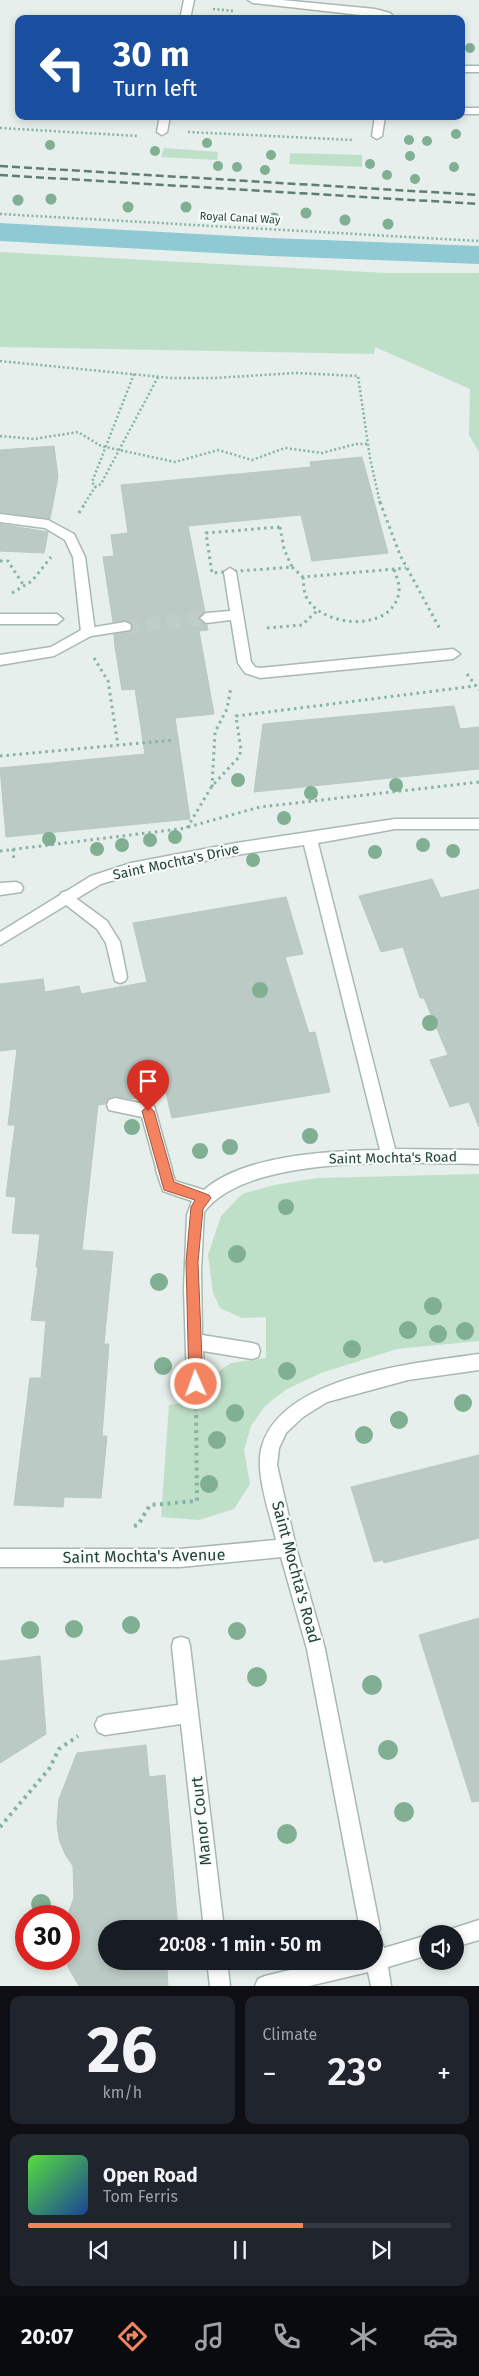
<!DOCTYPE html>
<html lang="en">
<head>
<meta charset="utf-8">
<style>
	:root { --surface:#171b24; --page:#20242c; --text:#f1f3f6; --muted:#9ea1a6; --line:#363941; --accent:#f4845f }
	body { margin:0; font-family:"Fira Sans",sans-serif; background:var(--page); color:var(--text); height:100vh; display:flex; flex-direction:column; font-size:19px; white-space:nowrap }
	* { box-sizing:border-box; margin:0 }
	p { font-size:16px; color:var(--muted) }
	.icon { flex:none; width:28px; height:28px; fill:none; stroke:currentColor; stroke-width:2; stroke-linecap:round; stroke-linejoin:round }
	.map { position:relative; height:1986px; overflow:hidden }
	.sheet { display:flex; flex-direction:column; gap:10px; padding:10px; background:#0d0f14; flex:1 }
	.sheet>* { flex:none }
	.banner { position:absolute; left:15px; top:15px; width:450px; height:105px; border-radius:10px; box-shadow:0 2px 8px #0003; background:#1a4fa0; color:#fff; overflow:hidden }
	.tools { position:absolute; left:419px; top:1925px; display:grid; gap:10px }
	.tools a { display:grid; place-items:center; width:45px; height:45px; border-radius:50%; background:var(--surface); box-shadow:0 2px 8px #0003; font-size:25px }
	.speed { position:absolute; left:15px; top:1905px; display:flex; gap:10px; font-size:25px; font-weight:700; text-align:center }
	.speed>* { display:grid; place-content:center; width:65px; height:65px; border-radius:50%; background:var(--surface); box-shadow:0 2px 8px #0003; line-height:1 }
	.speed .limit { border:8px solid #d22; background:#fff; color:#111 }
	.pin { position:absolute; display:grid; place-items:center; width:42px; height:42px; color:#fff; margin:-51px -21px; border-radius:50% 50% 50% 0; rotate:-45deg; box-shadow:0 0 5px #0007 }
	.pin .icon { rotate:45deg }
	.me { position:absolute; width:55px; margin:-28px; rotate:358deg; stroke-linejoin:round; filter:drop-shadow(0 0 4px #0008) }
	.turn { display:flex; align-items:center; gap:18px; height:105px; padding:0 15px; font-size:22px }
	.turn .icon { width:65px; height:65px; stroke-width:2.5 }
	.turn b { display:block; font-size:35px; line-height:42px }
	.big { font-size:38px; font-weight:600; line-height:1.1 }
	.sheet .tile { flex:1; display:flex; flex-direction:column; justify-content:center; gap:8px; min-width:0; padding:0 18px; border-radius:10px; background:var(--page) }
	.sheet .dial { align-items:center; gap:0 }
	.dial b { font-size:65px; line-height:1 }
	.song { display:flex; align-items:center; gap:15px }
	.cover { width:60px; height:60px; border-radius:8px; background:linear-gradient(135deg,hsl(110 70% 55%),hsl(220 70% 35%)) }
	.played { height:5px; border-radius:2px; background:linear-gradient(90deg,var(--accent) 65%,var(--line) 65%) }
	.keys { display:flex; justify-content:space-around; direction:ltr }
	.heat { display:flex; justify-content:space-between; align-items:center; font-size:28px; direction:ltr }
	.sheet .tiles { flex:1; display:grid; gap:10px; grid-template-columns:1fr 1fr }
	.tile:last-child { grid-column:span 2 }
	.trip { position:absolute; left:98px; top:1920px; width:285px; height:50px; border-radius:25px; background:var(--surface); box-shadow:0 2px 8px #0003; font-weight:600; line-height:50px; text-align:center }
	.dock { display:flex; height:80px; justify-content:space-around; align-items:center; background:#090b0e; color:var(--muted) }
	.dock .icon { width:35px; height:35px }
	.dock .on { color:var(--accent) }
	.dock b { font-size:22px; color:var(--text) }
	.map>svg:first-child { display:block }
</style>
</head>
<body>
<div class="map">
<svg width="479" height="1986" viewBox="0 0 479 1986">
	<rect width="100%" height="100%" fill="#e6efeb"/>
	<g fill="#bfe0c8">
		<path d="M 164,148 L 218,152 L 217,160 L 161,157 Z"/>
		<path d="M 290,153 L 362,155 L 362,167 L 289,164 Z"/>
		<path d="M 0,252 L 386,273 L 479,273 L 479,452 L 469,435 L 470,389 L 375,347 L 374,354 L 0,347 Z"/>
		<path d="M 479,1174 L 479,1341 L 397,1349 L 321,1373 L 287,1389 L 265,1406 L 251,1426 L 244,1450 L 250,1484 L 234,1509 L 199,1520 L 161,1517 L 169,1405 L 205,1399 L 209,1378 L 231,1363 L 266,1358 L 266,1317 L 242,1318 L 220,1308 L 213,1293 L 208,1255 L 221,1216 L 242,1194 L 274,1185 L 317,1178 Z"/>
	</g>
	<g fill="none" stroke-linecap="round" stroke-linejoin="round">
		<path fill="#8ec9d4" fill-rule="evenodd" d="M 0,223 L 271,238 L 479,246 L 479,264 L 271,256 L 0,241 Z"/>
	</g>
	<g fill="#bbcac4" stroke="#b8c9c2">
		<path d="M 54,446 L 58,477 L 50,519 L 0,512 L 0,450 Z"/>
		<path d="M 362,457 L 388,553 L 312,561 L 301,515 L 188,526 L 205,612 L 198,618 L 207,625 L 208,630 L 199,631 L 214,714 L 175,718 L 190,819 L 6,837 L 0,768 L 145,754 L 135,689 L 122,690 L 115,647 L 114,634 L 130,632 L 133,626 L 131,622 L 126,620 L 113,622 L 103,557 L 114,556 L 111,535 L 128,533 L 121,485 L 311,467 L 310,462 Z"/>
		<path d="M 0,524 L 48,532 L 44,553 L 0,551 Z"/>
		<path d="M 454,706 L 460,729 L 479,727 L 479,769 L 254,792 L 263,724 Z"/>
		<path d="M 432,879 L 441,898 L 479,889 L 479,1127 L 469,1102 L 450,1107 L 430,1060 L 448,1055 L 424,998 L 420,998 L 403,947 L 381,952 L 359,896 Z"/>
		<path d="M 286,897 L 303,954 L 285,957 L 309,1033 L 315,1032 L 330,1092 L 172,1118 L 166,1093 L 131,1099 L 114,1096 L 108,1098 L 105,1104 L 98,1105 L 82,1250 L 113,1252 L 104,1344 L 109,1344 L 102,1436 L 107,1436 L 101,1498 L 64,1497 L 63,1507 L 14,1505 L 30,1378 L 41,1378 L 46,1321 L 31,1320 L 38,1267 L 36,1267 L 40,1234 L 12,1233 L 16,1197 L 6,1196 L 15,1125 L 8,1125 L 17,1049 L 0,1051 L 0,984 L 43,979 L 45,992 L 79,986 L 81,994 L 147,982 L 133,923 Z"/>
		<path d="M 479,1455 L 479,1538 L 384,1563 L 383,1560 L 374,1562 L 351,1487 Z"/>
		<path d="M 479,1618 L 479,1801 L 472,1802 L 419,1635 Z"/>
		<path d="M 40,1656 L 46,1734 L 0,1763 L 0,1661 Z"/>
		<path d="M 146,1745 L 149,1777 L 165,1775 L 178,1929 L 106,1929 L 106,1961 L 181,1961 L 182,1968 L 167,1969 L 168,1986 L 79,1986 L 68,1967 L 66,1959 L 69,1959 L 69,1916 L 67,1916 L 74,1898 L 73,1866 L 65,1854 L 59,1839 L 57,1823 L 59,1799 L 77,1753 Z"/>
	</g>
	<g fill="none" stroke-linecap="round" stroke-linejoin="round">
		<path stroke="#bfccc8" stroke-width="14" stroke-dasharray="14 7" stroke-linecap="butt" d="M 125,627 L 206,618"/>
		<defs>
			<g id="lane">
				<rect x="461" y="66" width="18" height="6"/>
				<rect x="461" y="108" width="18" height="6"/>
				<path d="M 0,514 L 48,520 L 74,534 L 85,557 L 95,632 L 93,635 L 88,637 L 81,632 L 73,557 L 65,540 L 45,528 L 0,522 Z"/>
				<path d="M 0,614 L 57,614 L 63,619 L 57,624 L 0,624 Z"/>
				<path d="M 66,891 L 107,921 L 120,942 L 127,977 L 125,981 L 120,983 L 115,981 L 106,943 L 97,929 L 61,901 L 59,897 L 61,893 Z"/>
				<path d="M 115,1098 L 154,1106 L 172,1170 L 170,1175 L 164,1177 L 158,1175 L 142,1117 L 109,1110 L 107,1105 L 109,1100 Z"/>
			</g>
			<g id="street">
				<path d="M 184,0 L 194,0 L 190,19 L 180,19 Z"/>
				<path d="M 248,0 L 282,0 L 375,9 L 390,13 L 396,19 L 253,3 Z"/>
				<path d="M 160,116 L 170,116 L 167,132 L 162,135 L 157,132 Z"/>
				<path d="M 375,116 L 385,116 L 382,136 L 377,139 L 372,136 Z"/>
				<path d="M 230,568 L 236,572 L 251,662 L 255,667 L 260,668 L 453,649 L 460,654 L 453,659 L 260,678 L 245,673 L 238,663 L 231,620 L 206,623 L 200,618 L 206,613 L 230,611 L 224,572 Z"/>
				<path d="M 125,622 L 130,624 L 131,627 L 130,630 L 91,636 L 54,656 L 0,665 L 0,655 L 51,647 L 83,629 Z"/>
				<path d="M 395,819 L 479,819 L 479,829 L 395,829 L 318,843 L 395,1149 L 479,1150 L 479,1164 C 411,1163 248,1153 204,1212 L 201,1270 L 202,1335 L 252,1343 L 258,1345 L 260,1351 L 258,1357 L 252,1359 L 203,1351 L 205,1384 L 202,1390 L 196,1392 L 190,1390 L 187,1384 L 184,1289 L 187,1215 L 192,1201 L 163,1191 L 156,1170 L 158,1165 L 164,1163 L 170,1165 L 175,1181 L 204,1190 C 243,1155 328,1151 380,1150 L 304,845 L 236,855 L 131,875 L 101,884 L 0,945 L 0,932 L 91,876 L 131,863 L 236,843 Z"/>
				<path d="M 16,882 L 21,884 L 23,888 L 21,892 L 0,895 L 0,883 Z"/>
				<path d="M 479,1354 L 479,1370 L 408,1380 L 327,1402 L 303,1417 L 286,1433 L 279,1448 L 277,1465 L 296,1547 L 325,1649 L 380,1929 L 375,1937 L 381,1940 L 384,1948 L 428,1935 L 428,1955 L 388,1967 L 391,1986 L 371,1986 L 368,1972 L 309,1986 L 255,1986 L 258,1979 L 265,1976 L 327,1961 L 374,1961 L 374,1929 L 360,1929 L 307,1649 L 281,1557 L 180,1567 L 0,1567 L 0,1549 L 180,1549 L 276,1540 C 270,1514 254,1471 262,1446 C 283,1375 417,1363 479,1354 Z"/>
				<path d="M 181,1637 L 188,1639 L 190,1646 L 224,1929 L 204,1929 L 181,1724 L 105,1735 L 98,1732 L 95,1725 L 98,1718 L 105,1715 L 178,1705 L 172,1646 L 174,1639 Z"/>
				<path d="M 479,1920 L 479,1940 L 455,1947 L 455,1934 L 446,1934 L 448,1930 Z"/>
				<path d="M 207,1961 L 227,1961 L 230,1986 L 210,1986 Z"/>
			</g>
		</defs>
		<use href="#lane" stroke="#a8b8b2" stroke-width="3"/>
		<use href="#street" stroke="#a8b8b2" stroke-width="3"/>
		<g stroke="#86b3a5" stroke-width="2.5" stroke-dasharray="2 2.5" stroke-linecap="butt">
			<path d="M 213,9 L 234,11"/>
			<path d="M 0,128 L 138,136"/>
			<path d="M 188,132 L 353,140"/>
			<path d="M 0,214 L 479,241"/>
			<path d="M 0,361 L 171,378 L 214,378 L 297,373 L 358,376 L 370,458 L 380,503"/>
			<path d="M 134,374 L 92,482 L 95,487 L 101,484 L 158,377"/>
			<path d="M 0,436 L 34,439 L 78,432 L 101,446 L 175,462 L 218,450 L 252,460 L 285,448 L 322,453 L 356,444 L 367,444"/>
			<path d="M 85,503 L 95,487"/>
		</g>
		<g stroke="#86b3a5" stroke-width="3" stroke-dasharray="2.5 4" stroke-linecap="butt">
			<path d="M 380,502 L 400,555 L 441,631"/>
			<path d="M 79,513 L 86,502"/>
			<path d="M 280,527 L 284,549 L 292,567 L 212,573 L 206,533 Z"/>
			<path d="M 0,561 L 8,561 L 24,586"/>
			<path d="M 292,567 L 303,577 L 406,568"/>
			<path d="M 303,577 C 304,584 303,593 308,600 C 326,628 393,632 399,592 C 400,584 396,576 394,569"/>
			<path d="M 12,593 L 32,581 L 51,557"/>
			<path d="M 267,628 L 302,625 L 317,611"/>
			<path d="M 94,658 L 108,681 L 118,745"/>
			<path d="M 467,674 L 479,690"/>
			<path d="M 0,756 L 174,740"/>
			<path d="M 212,787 L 215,732 L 227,709 L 231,687"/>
			<path d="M 188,827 L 260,807 L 479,782"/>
			<path d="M 13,849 L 14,862"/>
			<path d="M 0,851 L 187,828 L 212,786 L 239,757 L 241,750 L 236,716 L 475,686"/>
		</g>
		<g stroke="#86b3a5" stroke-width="4" stroke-dasharray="3 4.5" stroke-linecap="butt">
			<path d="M 134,1526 L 138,1525 L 150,1505 L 197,1501 L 196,1410"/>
			<path d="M 0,1827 L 49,1769 L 59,1749 L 78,1736"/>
		</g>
		<use href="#lane" fill="#fff" fill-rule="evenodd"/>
		<use href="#street" fill="#fff" fill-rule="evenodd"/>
		<g stroke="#5f7d75" stroke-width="2.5" stroke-dasharray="8 4" stroke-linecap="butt">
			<path d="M 0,166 L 479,195"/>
			<path d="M 0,175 L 479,204"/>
		</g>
	</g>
	<g fill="#80af93">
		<circle cx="470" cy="48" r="5"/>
		<circle cx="456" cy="134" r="5"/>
		<circle cx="409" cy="140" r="5"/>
		<circle cx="427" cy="141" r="5"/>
		<circle cx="207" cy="143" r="5"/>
		<circle cx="50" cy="145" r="5"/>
		<circle cx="155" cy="151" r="5"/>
		<circle cx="271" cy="155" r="5"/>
		<circle cx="410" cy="156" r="5"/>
		<circle cx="370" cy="164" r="5"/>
		<circle cx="218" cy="166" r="5"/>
		<circle cx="237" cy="167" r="5"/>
		<circle cx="454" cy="167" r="5"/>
		<circle cx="265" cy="170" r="5"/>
		<circle cx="387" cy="175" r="5"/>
		<circle cx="415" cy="179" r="5"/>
		<circle cx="51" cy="199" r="5.5"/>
		<circle cx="18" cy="200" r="5.5"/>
		<circle cx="128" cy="207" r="5.5"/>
		<circle cx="186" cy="207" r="5.5"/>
		<circle cx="306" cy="213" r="5.5"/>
		<circle cx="274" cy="218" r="5.5"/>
		<circle cx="345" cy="220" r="5.5"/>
		<circle cx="388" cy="224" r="5.5"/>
		<circle cx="238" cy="780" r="7"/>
		<circle cx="396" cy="785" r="7"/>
		<circle cx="311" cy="793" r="7"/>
		<circle cx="284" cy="818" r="7"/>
		<circle cx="175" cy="837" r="7"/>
		<circle cx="49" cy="839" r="7"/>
		<circle cx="150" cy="840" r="7"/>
		<circle cx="122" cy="845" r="7"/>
		<circle cx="423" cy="845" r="7"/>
		<circle cx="97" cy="849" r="7"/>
		<circle cx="453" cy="851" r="7"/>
		<circle cx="375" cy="852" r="7"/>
		<circle cx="253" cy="860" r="7"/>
		<circle cx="260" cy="990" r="8"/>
		<circle cx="430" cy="1023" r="8"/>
		<circle cx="132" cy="1127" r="8"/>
		<circle cx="310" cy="1136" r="8"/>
		<circle cx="230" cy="1147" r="8"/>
		<circle cx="200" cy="1151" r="8"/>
		<circle cx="286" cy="1207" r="8"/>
		<circle cx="237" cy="1254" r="9"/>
		<circle cx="159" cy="1282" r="9"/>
		<circle cx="433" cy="1306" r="9"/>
		<circle cx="408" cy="1330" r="9"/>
		<circle cx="465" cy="1331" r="9"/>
		<circle cx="438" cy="1334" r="9"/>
		<circle cx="352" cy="1349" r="9"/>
		<circle cx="163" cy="1366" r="9"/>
		<circle cx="287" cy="1371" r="9"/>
		<circle cx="463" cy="1403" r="9"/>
		<circle cx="235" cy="1413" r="9"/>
		<circle cx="399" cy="1420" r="9"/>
		<circle cx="364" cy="1435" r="9"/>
		<circle cx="217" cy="1440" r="9"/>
		<circle cx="209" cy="1484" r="9"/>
		<circle cx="131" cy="1625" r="9"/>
		<circle cx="74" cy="1629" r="9"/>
		<circle cx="30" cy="1630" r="9"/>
		<circle cx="237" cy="1631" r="9"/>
		<circle cx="257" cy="1677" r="10"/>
		<circle cx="372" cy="1685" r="10"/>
		<circle cx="388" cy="1750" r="10"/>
		<circle cx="404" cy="1812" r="10"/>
		<circle cx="287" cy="1834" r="10"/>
		<circle cx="41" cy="1904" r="10"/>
	</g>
	<path fill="#f4845f" stroke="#9f563e" d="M 148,1106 L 154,1111 L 174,1182 L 209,1195 L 211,1198 L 203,1209 L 198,1262 L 203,1384 L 201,1388 L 196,1390 L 191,1388 L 189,1384 L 186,1262 L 191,1207 L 195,1200 L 164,1190 L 142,1111 Z"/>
	<g text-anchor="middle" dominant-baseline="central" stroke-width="4.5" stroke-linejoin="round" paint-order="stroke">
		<g font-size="11" fill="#24423a" stroke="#f7fbf9">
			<text transform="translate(240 218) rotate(3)">Royal Canal Way</text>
		</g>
		<g font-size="14" fill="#24423a" stroke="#f7fbf9">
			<text transform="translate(176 862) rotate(-12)">Saint Mochta's Drive</text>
			<text transform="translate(393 1158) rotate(-1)">Saint Mochta's Road</text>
		</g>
		<g font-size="16" fill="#24423a" stroke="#f7fbf9">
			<text transform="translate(144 1556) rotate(-1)">Saint Mochta's Avenue</text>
			<text transform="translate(296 1572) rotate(75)">Saint Mochta's Road</text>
			<text transform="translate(201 1821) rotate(-96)">Manor Court</text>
		</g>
	</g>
</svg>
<div class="tools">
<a><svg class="icon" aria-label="sound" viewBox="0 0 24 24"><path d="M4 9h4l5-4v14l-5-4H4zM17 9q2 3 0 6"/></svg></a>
</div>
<div class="speed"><div class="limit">30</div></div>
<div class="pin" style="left:148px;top:1111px;background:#d93025"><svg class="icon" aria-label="arrive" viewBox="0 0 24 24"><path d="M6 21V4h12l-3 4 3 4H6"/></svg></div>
<svg class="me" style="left:196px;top:1384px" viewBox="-20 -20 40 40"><circle r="17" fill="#f4845f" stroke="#fff" stroke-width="3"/><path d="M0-11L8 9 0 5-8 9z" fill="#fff"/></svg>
<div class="trip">20:08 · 1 min · 50 m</div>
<div class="banner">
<div class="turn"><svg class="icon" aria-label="left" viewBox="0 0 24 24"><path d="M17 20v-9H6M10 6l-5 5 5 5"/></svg><div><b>30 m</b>Turn left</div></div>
</div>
</div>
<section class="sheet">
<div class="tiles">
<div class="tile dial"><b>26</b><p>km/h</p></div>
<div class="tile"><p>Climate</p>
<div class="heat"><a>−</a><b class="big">23°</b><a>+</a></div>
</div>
<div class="tile">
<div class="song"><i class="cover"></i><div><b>Open Road</b><p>Tom Ferris</p></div></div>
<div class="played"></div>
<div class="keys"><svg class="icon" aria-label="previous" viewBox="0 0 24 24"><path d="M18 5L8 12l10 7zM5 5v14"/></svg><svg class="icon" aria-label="pause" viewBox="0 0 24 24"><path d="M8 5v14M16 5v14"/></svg><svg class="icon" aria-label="next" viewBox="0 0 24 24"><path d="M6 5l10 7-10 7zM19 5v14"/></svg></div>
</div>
</div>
</section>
<nav class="dock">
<b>20:07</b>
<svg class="icon on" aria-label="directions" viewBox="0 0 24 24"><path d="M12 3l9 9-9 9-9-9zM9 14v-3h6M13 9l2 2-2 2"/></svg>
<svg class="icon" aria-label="music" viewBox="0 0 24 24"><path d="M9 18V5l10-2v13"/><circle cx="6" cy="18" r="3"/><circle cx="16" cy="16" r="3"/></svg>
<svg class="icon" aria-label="phone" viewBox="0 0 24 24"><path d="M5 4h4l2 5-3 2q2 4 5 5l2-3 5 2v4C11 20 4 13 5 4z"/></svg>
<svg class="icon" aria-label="climate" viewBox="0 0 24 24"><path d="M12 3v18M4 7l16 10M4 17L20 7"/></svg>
<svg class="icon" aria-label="car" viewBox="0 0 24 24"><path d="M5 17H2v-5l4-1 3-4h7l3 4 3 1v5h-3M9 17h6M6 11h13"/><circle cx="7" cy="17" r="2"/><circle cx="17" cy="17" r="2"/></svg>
</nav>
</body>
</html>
